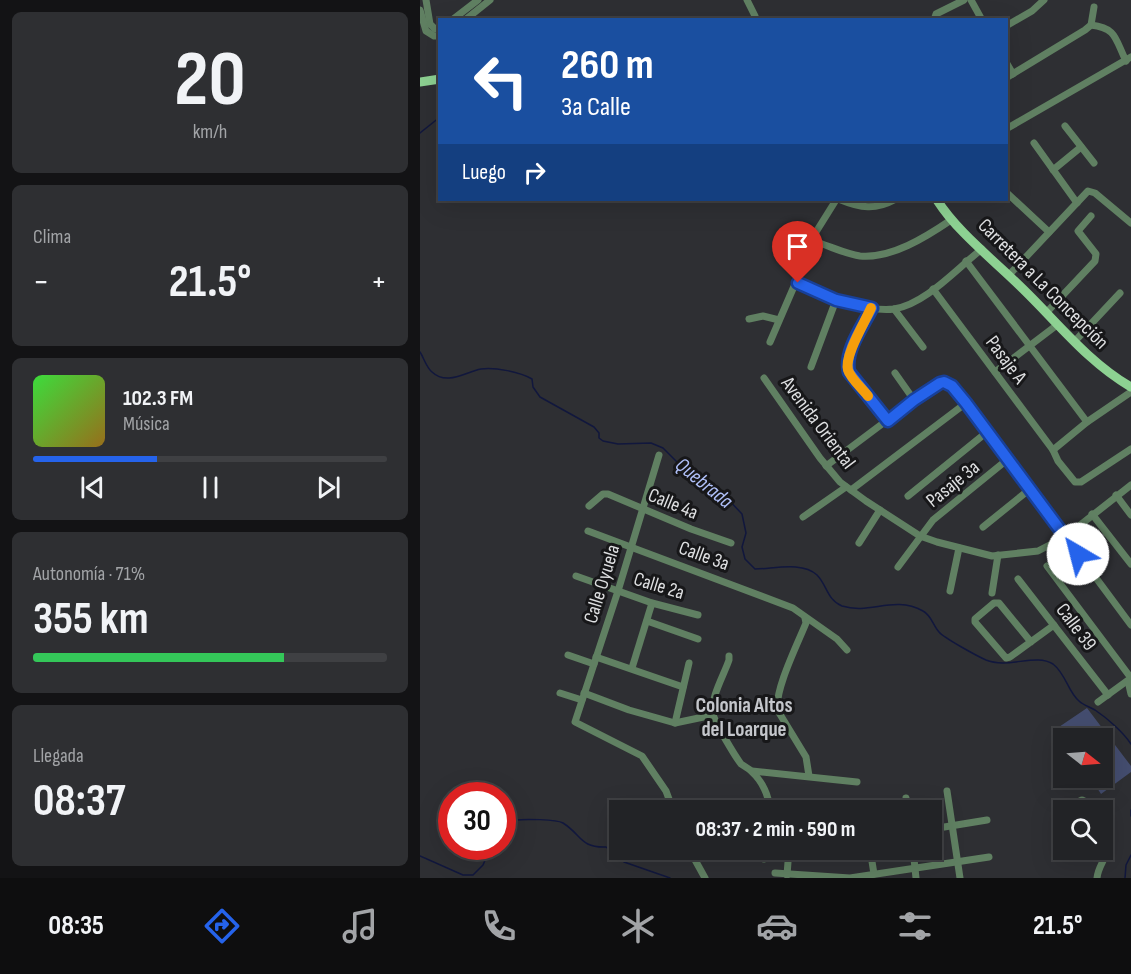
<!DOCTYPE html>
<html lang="es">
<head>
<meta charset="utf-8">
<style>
	:root { --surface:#222326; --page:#2e2f32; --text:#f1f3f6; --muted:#a2a4a7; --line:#3f4043; --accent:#2563eb }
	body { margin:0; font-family:"Sofia Sans Condensed",sans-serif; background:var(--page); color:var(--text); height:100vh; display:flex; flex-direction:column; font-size:22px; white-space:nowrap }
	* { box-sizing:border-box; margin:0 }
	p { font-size:20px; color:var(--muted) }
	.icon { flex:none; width:33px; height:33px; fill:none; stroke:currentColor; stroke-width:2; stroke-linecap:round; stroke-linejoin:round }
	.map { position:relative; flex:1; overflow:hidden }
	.sheet { display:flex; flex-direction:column; gap:12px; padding:12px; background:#131315; width:420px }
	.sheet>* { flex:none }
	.top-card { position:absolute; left:18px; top:18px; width:570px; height:183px; border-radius:0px; box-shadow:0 6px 24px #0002,0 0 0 2px var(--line); background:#1a4fa0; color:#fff; overflow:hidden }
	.needle { width:39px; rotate:107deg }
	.controls { position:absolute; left:633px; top:728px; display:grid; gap:12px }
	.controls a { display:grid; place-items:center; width:60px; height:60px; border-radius:0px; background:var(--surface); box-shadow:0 6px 24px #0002,0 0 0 2px var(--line); font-size:30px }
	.speed { position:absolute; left:18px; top:782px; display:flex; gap:12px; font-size:30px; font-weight:700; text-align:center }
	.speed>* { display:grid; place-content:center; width:78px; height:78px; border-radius:50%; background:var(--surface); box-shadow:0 6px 24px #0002,0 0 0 2px var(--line); line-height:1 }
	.speed .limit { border:9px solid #d22; background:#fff; color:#111 }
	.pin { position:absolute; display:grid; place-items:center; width:51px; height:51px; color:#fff; margin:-62px -26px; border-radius:50% 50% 50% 0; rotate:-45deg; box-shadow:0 0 6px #0007 }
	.pin .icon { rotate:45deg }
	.me { position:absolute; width:66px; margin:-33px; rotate:323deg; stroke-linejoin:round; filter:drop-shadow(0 0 4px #0008) }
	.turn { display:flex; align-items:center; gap:21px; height:126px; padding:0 24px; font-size:27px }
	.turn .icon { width:78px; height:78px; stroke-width:2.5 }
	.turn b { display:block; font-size:42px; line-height:51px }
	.then { display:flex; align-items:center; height:57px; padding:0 24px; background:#0003; gap:12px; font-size:22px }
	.big { font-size:45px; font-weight:700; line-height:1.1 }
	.sheet .card { flex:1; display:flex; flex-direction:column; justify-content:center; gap:9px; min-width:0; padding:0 21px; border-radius:9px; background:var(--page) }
	.sheet .dial { align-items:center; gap:0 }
	.dial b { font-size:78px; line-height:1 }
	.song { display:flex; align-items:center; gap:18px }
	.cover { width:72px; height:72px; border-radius:9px; background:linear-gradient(135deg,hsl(120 70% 55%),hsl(40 70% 35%)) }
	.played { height:6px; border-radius:3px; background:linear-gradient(90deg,var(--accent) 35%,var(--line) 35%) }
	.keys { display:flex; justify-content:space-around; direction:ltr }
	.heat { display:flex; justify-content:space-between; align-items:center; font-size:33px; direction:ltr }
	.charge { height:9px; border-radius:4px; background:linear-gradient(90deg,#34c759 71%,var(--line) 0) }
	.trip { position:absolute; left:189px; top:800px; width:333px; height:60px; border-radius:0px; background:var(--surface); box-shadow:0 6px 24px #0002,0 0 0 2px var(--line); font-weight:700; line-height:60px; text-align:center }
	.menu { display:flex; height:96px; justify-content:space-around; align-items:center; background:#0e0e0f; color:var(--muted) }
	.menu .icon { width:42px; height:42px }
	.menu .selected { color:var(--accent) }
	.menu b { font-size:27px; color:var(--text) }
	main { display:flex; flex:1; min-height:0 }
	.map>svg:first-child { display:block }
</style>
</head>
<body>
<main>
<section class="sheet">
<div class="card dial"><b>20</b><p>km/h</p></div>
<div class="card"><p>Clima</p>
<div class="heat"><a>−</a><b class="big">21.5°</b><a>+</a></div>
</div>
<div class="card">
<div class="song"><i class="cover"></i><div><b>102.3 FM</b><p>Música</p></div></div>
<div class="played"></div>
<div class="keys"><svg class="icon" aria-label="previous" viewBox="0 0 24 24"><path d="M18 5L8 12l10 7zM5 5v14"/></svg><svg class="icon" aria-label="pause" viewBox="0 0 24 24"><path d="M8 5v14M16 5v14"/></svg><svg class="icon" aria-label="next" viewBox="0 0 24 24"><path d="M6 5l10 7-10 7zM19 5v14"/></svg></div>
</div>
<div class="card"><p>Autonomía · 71%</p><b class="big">355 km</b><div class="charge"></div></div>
<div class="card"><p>Llegada</p><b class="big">08:37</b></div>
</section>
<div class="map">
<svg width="711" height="878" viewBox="0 0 711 878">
	<rect width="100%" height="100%" fill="#2e2f33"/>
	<path fill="#444d6f" d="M 667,708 L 711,766 L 711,772 L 681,794 L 670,777 L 682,777 L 682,738 L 643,739 L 636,729 Z"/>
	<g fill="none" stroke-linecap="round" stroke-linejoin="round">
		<g stroke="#11173d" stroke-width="1.5">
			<path d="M 0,133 L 20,117"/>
			<path d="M 0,352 C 4,358 6,367 12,372 C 27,386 45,372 61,369 C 75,367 100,372 112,379 L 113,387 L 120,397 L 174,427 L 179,433 L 179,438 L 183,441 L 198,444 L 231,443 L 243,448 L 263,468 L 305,496 L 322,514 L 326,533 L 322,547 L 325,559 L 335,569 C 353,569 382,561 397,575 C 407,585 407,600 422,606 C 451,615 473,595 503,611 C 511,615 513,625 519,632 C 524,638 557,656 566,660 C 588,669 616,653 633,664 C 646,674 648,692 659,701 C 663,705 670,707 675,710 C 687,718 703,732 711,744"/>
			<path d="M 711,810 L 711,816"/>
			<path d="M 82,825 C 87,823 91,820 96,820 C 104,819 136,819 143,823 C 162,835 160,848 186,847 L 204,862 L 250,878"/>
			<path d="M 0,856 L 43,875 L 53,875 L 63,865 L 71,846"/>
			<path d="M 705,878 L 706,865 L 711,855"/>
		</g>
		<g stroke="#608062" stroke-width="7">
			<path d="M 6,0 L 10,24 L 15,29 L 20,28"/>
			<path d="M 327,0 L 335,16"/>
			<path d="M 551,0 L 562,20"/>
			<path d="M 0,10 L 6,31 L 14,36 L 20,36"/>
			<path d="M 32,20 L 58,0"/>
			<path d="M 45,20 L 70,0"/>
			<path d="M 514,20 L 516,14 L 544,0"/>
			<path d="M 671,25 C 697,28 695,39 706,61"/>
			<path d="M 586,26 L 612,11 L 624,0"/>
			<path d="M 586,62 L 593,74"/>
			<path d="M 586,78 L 665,30 L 671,25 L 674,7"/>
			<path d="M 645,126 L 674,163"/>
			<path d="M 586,129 L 711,57"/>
			<path d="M 614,143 L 657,203"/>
			<path d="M 633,170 L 661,147"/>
			<path d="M 586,192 L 629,232"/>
			<path d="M 416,200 L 396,232 L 395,239 L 399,243 C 412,247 426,254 440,256 C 471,259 506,237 531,220"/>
			<path d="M 421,200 C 440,208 456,210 474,200"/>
			<path d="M 546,261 L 667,422"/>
			<path d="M 589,275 L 668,191 L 675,193 L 711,223"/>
			<path d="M 513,289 L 633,450 L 638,461 L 655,482 L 661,482 L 711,449"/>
			<path d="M 452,308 C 443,326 424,351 429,372 L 468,421"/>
			<path d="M 474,309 L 503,347"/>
			<path d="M 626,313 L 675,261 L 676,254 L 658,231 L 671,216"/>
			<path d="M 329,319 L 343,316 L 359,320"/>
			<path d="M 655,341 L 700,293"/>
			<path d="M 350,342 L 375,284 C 393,285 410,299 428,303 C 442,307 459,311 474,309 C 506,304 537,268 562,249"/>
			<path d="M 391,367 L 416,300"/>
			<path d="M 575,372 L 637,325"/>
			<path d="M 475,373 L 494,400"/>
			<path d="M 344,378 L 400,458 L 420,482 L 446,501 L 500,536 L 517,542 L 572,556 L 618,551 L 645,537 L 711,485"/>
			<path d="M 633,450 L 667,422 L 711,392"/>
			<path d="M 239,455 L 198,591 L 155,722 L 222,756 L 246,791 L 253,810"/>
			<path d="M 406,466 L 494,400 L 520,383 L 524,382 L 532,386 L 546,403 L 711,625"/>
			<path d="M 431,490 L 546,403"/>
			<path d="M 696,495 L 711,515"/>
			<path d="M 488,496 L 567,432"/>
			<path d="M 169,506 L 183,494 L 188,494 L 271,529 L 311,543"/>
			<path d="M 672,514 L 711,564"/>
			<path d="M 383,517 L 426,487"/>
			<path d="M 563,527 L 610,489"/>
			<path d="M 168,531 L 373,608 L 417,639 L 427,650"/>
			<path d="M 439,543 L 460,510"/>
			<path d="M 627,566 L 711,678 L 678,702"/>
			<path d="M 478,567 L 513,520 L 588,459"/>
			<path d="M 156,576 L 232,603 L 278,615"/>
			<path d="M 598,579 L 688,695"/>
			<path d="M 530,591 L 539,548"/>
			<path d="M 572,593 L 578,555"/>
			<path d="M 385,618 L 386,623 C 378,643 353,693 358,711 L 386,757 L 389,776"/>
			<path d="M 227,621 L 278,639"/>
			<path d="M 611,642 L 579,603 L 574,603 L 555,619 L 555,622 L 586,658 L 590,657 L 634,625"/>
			<path d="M 148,655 L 174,664"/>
			<path d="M 309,656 L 309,660 C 304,675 290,698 293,714 C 295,723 315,756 321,764 C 325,767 329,768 332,772 C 342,781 350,797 349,810"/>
			<path d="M 176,657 L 263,687"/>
			<path d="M 212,668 L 232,603"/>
			<path d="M 708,681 L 711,694"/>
			<path d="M 140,693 L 162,700"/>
			<path d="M 164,693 L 209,710 L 255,723 L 293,715"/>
			<path d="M 255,723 L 269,663"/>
			<path d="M 332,771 L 437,782"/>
			<path d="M 527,791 L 540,878"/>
			<path d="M 486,798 L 488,810"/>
			<path d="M 444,806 L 444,810"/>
			<path d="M 650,810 L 652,805 L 662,800 L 688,813 C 691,825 690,843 686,854 C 683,863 678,868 677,878"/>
			<path d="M 512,829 L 567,820"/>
			<path d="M 269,849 L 285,878"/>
			<path d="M 450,849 L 454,874"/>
			<path d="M 493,849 L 496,878"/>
			<path d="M 344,859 L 345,849"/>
			<path d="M 355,873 L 430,878 L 569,857"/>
			<path d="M 367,875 L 369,849"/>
		</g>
		<g stroke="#8dd192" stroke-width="9">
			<path d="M 0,82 L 20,79"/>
			<path d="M 517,200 C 538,233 575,261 603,289 C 638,323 668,362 711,387"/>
		</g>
	</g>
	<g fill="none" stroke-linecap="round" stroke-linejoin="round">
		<defs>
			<path id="route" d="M 378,283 L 416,300 L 452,308 C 443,326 424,351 429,372 L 468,421 L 494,400 L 520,383 L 524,382 L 532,386 L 546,403 L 658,554"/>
		</defs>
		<use href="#route" stroke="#184099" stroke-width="15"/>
		<use href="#route" stroke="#2563eb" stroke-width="10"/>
		<path stroke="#f59e0b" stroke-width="10" d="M 448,396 C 442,388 431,379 428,370 C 424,356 445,322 451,308"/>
	</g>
	<g text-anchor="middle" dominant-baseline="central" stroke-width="6" stroke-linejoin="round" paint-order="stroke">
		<g font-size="20" fill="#dedfe1" stroke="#171719">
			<text transform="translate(623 284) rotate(45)">Carretera a La Concepción</text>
			<text transform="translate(586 360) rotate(53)">Pasaje A</text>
			<text transform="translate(398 423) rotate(53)">Avenida Oriental</text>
			<text transform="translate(533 484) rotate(-39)">Pasaje 3a</text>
			<text transform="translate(253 504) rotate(22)">Calle 4a</text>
			<text transform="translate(284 556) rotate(20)">Calle 3a</text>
			<text transform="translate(182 584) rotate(-73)">Calle Oyuela</text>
			<text transform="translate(239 586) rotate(17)">Calle 2a</text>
			<text transform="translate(656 627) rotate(53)">Calle 39</text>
		</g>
		<g font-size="21" font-style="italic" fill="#b0c0f9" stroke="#171719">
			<text transform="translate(284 483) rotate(39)">Quebrada</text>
		</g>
		<g font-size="21" font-weight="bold" fill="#c4c6cb" stroke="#171719">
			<text x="324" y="705">Colonia Altos<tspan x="324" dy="24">del Loarque</tspan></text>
		</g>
	</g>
</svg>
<div class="controls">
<a><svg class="needle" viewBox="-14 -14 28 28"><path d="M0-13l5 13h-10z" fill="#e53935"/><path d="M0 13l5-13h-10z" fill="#a2a4a7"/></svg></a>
<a><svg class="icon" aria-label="search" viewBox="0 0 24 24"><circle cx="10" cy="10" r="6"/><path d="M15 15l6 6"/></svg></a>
</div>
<div class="speed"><div class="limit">30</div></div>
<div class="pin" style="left:378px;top:283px;background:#d93025"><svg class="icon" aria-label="arrive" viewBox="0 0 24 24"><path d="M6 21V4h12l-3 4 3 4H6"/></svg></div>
<svg class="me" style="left:658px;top:554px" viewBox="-20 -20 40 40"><circle r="19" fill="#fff"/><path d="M0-13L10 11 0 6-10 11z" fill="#2563eb"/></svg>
<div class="trip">08:37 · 2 min · 590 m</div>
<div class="top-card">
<div class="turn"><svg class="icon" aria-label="left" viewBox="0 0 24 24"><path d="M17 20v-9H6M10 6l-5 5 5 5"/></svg><div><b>260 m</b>3a Calle</div></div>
<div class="then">Luego<svg class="icon" aria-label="right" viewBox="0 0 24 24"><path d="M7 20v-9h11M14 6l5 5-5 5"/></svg></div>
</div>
</div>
</main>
<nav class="menu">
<b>08:35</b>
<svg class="icon selected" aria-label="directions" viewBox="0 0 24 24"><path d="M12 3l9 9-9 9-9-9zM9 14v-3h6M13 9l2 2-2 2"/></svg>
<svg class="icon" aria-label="music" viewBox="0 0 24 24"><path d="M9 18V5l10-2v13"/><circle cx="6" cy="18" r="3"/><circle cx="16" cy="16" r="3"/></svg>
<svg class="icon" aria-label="phone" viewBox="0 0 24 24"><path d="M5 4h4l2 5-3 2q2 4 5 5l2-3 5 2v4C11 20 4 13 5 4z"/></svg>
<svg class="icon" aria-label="climate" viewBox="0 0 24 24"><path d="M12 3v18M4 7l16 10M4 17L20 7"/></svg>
<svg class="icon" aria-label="car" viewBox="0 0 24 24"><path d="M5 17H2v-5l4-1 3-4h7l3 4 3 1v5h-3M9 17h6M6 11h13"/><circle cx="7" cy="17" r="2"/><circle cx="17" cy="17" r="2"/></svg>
<svg class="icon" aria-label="filters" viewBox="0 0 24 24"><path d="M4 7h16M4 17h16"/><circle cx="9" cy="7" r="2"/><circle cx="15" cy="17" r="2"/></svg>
<b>21.5°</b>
</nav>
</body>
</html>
